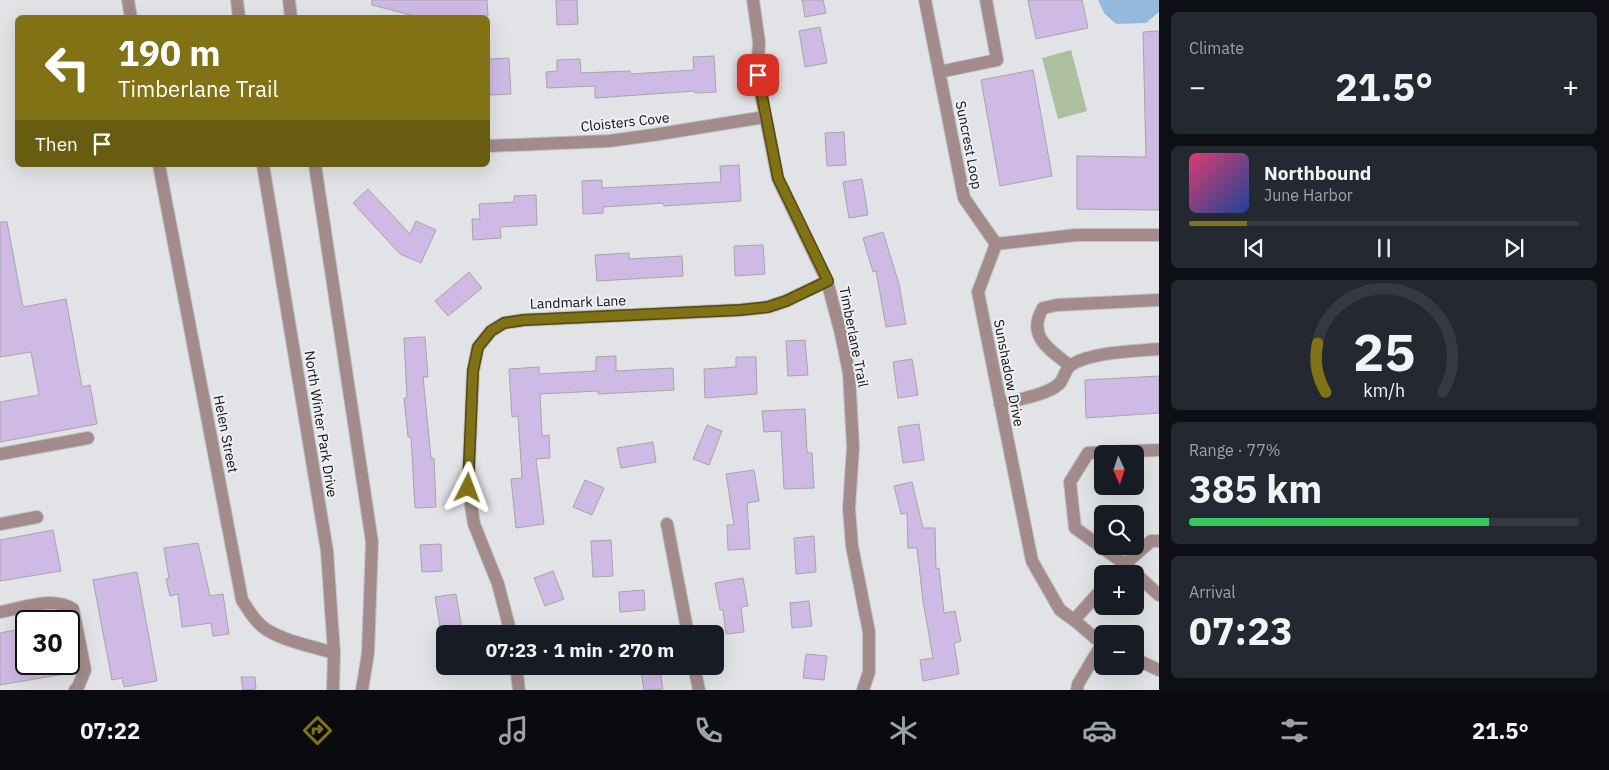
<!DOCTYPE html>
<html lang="en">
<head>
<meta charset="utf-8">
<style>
	:root { --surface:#171b24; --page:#242831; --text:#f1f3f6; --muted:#9ea1a6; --line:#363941; --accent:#817315 }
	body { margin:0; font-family:"IBM Plex Sans",sans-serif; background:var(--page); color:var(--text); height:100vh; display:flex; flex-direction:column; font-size:19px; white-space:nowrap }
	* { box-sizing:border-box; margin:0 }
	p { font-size:16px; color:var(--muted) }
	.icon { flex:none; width:28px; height:28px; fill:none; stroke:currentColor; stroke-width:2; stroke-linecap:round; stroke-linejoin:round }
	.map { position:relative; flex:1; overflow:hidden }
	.details { display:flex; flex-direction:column; gap:12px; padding:12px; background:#0d0f14; width:450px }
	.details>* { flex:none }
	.guide { position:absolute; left:15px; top:15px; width:475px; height:152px; border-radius:8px; box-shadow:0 5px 20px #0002; background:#817315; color:#fff; overflow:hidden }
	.needle { width:32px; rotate:177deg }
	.fabs { position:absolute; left:1094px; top:445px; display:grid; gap:10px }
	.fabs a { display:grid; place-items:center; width:50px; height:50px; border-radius:8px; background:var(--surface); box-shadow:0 5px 20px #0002; font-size:25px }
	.speed { position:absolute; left:15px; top:610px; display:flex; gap:10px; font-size:25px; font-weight:700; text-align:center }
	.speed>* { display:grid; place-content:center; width:65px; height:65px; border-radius:50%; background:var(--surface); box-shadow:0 5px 20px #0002; line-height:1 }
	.speed .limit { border:2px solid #111; border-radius:8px; background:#fff; color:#111 }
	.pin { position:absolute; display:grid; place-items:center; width:42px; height:42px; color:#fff; margin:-21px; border-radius:10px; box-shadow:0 2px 8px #0006 }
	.me { position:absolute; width:55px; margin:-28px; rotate:3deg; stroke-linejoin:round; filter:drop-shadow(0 0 4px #0008) }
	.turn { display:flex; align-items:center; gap:18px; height:105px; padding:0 20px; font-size:22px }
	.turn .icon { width:65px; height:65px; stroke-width:2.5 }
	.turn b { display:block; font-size:35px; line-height:42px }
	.then { display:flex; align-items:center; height:48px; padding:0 20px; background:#0003; gap:10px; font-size:19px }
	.big { font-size:38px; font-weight:700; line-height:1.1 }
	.details .tile { flex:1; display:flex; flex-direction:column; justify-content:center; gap:8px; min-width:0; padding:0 18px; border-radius:8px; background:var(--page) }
	.details .dial { align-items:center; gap:0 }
	.dial svg { height:130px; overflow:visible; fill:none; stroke:var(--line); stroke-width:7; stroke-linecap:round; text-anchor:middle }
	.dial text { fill:var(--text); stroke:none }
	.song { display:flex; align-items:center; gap:15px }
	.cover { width:60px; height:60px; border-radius:8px; background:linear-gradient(135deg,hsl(340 70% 55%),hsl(220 70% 35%)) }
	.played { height:5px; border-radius:2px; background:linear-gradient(90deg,var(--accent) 15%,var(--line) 15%) }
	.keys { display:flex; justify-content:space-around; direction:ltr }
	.heat { display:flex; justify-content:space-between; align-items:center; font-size:28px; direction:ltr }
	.charge { height:8px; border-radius:4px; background:linear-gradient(90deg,#34c759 77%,var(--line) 0) }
	.trip { position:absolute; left:436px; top:625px; width:288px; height:50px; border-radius:8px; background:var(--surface); box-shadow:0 5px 20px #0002; font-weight:700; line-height:50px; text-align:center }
	.dock { display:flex; height:80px; justify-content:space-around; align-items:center; background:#090b0e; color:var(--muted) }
	.dock .icon { width:35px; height:35px }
	.dock .selected { color:var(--accent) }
	.dock b { font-size:22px; color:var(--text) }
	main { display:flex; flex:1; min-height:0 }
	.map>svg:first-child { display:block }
</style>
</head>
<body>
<main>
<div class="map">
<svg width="1159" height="690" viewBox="0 0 1159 690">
	<rect width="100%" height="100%" fill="#e1e3e6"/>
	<path fill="#adbf9f" d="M 1071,50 L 1087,111 L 1058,119 L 1042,58 Z"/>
	<path fill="#97b8dd" d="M 1098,0 L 1159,0 L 1159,12 L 1146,23 L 1116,24 L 1104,13 Z"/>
	<g fill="#cfbae6" stroke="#a7a5a8">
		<path d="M 372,0 L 487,0 L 488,16 L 422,18 L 372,5 Z"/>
		<path d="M 556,0 L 577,0 L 578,24 L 557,25 Z"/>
		<path d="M 802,0 L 823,0 L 826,13 L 805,17 Z"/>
		<path d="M 1028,0 L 1082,0 L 1088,28 L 1036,39 Z"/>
		<path d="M 820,27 L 827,63 L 805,67 L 799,31 Z"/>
		<path d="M 1159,31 L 1159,210 L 1077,209 L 1077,156 L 1146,157 L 1143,32 Z"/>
		<path d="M 714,56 L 716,92 L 695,93 L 695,91 L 595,98 L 595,86 L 547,88 L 546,72 L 557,71 L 557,60 L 580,59 L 581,73 L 630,71 L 630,74 L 694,70 L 693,57 Z"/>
		<path d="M 509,58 L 511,94 L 490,95 L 488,59 Z"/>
		<path d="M 1033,70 L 1052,176 L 1000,186 L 981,80 Z"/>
		<path d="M 844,132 L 846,165 L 827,166 L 825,133 Z"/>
		<path d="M 739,165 L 741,201 L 664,206 L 663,203 L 603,207 L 603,213 L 583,214 L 582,181 L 602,180 L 602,188 L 721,182 L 720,166 Z"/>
		<path d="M 862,179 L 868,215 L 849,218 L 843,182 Z"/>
		<path d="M 368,189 L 410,234 L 416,221 L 436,230 L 421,263 L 400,254 L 353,203 Z"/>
		<path d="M 536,195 L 537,225 L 500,227 L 501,238 L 473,240 L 472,219 L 480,219 L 479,204 L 514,202 L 514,196 Z"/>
		<path d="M 0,222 L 7,222 L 23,307 L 66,299 L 82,387 L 90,385 L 97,424 L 0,442 L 0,402 L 39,395 L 31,352 L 0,357 Z"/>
		<path d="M 883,232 L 899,284 L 906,324 L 886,327 L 876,271 L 873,272 L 863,238 Z"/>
		<path d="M 763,245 L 765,274 L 735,276 L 734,246 Z"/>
		<path d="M 629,253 L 629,259 L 682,256 L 683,276 L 597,281 L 595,255 Z"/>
		<path d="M 469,272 L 482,288 L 448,316 L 435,301 Z"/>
		<path d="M 425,337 L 428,377 L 423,377 L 431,458 L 434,458 L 436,507 L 415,508 L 411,437 L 408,437 L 404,398 L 407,398 L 404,338 Z"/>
		<path d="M 805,340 L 808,375 L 788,376 L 786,341 Z"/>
		<path d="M 616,356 L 616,371 L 673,368 L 674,390 L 598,394 L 598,391 L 540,394 L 542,436 L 549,435 L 550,458 L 536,459 L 544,524 L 516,528 L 511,479 L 522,478 L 518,416 L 512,417 L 509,369 L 539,367 L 539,374 L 596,371 L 596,357 Z"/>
		<path d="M 736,357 L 756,357 L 757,394 L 705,398 L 704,369 L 736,367 Z"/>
		<path d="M 912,359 L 918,395 L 898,398 L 893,362 Z"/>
		<path d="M 1159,376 L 1159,413 L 1086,418 L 1085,380 Z"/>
		<path d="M 805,409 L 807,453 L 812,453 L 814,488 L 784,489 L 781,431 L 764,432 L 762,411 Z"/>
		<path d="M 919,424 L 924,460 L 903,463 L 898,427 Z"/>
		<path d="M 707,425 L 722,431 L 709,465 L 693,459 Z"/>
		<path d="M 653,442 L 656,462 L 621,468 L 617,448 Z"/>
		<path d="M 754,470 L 759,501 L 747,503 L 750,549 L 728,550 L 727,525 L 734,525 L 726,474 Z"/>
		<path d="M 585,480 L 604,488 L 592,515 L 573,507 Z"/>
		<path d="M 912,482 L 923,528 L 935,528 L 936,569 L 939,568 L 944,613 L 955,611 L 961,641 L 954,643 L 959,674 L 923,681 L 920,660 L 933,658 L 923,601 L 917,548 L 908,548 L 907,513 L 901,514 L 894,486 Z"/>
		<path d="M 53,530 L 61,571 L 0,581 L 0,540 Z"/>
		<path d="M 814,536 L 816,572 L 796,574 L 794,538 Z"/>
		<path d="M 611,540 L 613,576 L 593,577 L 591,541 Z"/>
		<path d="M 198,543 L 210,596 L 223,594 L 229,634 L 213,636 L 211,623 L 182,627 L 178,594 L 170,596 L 166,579 L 169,578 L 164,548 Z"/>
		<path d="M 441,544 L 442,571 L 422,572 L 420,545 Z"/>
		<path d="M 553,571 L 564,599 L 545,606 L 534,578 Z"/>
		<path d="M 137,572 L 157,681 L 124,687 L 122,678 L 112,680 L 93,580 Z"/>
		<path d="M 743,578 L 748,606 L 741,607 L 744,632 L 726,634 L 723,610 L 720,610 L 715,583 Z"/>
		<path d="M 644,590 L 645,610 L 620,612 L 619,592 Z"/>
		<path d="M 456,594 L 462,630 L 441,633 L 435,597 Z"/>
		<path d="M 809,601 L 812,626 L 792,628 L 790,603 Z"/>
		<path d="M 26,628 L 26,664 L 75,664 L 76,672 L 0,685 L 0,633 Z"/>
		<path d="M 806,654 L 827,656 L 824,680 L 803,678 Z"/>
		<path d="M 640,666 L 659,666 L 663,689 L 644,690 Z"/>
		<path d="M 241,677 L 255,677 L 256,689 L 243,690 Z"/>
	</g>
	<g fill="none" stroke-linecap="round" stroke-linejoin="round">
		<defs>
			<g id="minor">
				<path d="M 128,0 L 131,18"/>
				<path d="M 237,0 L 239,18"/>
				<path d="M 289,0 L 291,18"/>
				<path d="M 753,0 L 759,42 L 757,75 L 778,179 L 827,281 L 841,334 L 849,373 L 853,447 L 849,508 L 852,546 L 869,632 L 869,672 L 863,690"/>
				<path d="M 925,0 L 964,198 L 996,244"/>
				<path d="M 939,72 L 997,60 L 986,0"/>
				<path d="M 488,146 L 609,141 L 653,135 L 765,117"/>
				<path d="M 159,165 L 242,600 C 249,611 256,623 267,630 C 287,642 312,646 334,653"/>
				<path d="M 263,165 L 327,551 L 334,653 L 333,690"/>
				<path d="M 315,165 L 372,542 L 368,653 L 362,690"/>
				<path d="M 996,244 L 978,292 L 1032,561 L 1060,610 L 1074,620 L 1102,644"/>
				<path d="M 996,244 L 1076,235 L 1159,235"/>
				<path d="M 1069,365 C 1050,350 1026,336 1043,308 L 1057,305 L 1159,300"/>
				<path d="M 1000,404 C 1016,400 1047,395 1059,384 C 1064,379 1065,369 1071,365 C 1091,352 1135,351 1159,349"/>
				<path d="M 1159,450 L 1088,453 L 1070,482 L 1075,528 L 1125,564 L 1151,541 L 1159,541"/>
				<path d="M 0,454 L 88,438"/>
				<path d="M 0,524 L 37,517"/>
				<path d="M 667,524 L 688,634"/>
				<path d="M 1116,574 L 1125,564 L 1159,595"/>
				<path d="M 0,612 C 23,608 52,596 73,609 L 85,670 L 78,687 L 75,690"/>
				<path d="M 1074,620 L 1102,589"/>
				<path d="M 511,634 L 498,584 L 474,524 L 468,488 L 473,371 L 478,347 L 491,331 L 504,323 L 524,320 L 740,310 L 768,307 L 786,301 L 827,281"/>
				<path d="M 1135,659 L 1159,670"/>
				<path d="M 516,666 L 519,690"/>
				<path d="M 694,666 L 699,690"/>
				<path d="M 1077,690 L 1078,684 L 1102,644"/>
			</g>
		</defs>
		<use href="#minor" stroke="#bfc1c4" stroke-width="14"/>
		<use href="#minor" stroke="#a38b8b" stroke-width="12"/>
	</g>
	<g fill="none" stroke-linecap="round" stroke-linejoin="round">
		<defs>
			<path id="route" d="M 468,488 L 473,371 L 478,347 L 491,331 L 504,323 L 524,320 L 740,310 L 768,307 L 786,301 L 828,281 L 778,178 L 758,75"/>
		</defs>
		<use href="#route" stroke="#544b0e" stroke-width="12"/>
		<use href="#route" stroke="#817315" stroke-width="9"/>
	</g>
	<g text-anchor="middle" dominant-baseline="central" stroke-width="4" stroke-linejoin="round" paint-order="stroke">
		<g font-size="14" fill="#0e0f10" stroke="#eef0f3">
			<text transform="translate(625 122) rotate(-6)">Cloisters Cove</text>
			<text transform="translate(969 145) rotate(79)">Suncrest Loop</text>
			<text transform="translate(578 302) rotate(-2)">Landmark Lane</text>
			<text transform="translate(854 337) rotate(79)">Timberlane Trail</text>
			<text transform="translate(1009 373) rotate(79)">Sunshadow Drive</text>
			<text transform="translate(321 424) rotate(81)">North Winter Park Drive</text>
			<text transform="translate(226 434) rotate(79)">Helen Street</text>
		</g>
	</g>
</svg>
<div class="fabs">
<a><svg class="needle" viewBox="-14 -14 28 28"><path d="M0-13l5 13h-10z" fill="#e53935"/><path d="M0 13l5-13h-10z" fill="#9ea1a6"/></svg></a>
<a><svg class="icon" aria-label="search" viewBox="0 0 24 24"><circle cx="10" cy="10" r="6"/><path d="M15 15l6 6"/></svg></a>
<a>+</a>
<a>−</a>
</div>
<div class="speed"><div class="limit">30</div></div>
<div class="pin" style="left:758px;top:75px;background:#d93025"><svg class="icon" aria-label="arrive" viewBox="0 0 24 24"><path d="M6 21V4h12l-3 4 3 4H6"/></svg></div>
<svg class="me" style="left:468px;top:488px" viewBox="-20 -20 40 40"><path d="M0-17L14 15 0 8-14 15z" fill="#817315" stroke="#fff" stroke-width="4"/></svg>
<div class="trip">07:23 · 1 min · 270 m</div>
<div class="guide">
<div class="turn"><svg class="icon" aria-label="left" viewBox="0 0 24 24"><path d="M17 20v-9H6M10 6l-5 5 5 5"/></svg><div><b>190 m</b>Timberlane Trail</div></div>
<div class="then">Then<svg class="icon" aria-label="arrive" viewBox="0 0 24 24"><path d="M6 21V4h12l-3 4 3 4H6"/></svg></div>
</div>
</div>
<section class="details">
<div class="tile"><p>Climate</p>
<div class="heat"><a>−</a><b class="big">21.5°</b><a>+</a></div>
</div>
<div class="tile">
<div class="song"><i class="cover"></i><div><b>Northbound</b><p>June Harbor</p></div></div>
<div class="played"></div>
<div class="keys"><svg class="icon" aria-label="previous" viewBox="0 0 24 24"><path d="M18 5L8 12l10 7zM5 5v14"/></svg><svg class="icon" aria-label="pause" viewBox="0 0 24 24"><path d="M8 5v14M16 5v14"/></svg><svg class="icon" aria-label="next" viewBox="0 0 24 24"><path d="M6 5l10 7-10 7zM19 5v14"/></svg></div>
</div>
<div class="tile dial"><svg viewBox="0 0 100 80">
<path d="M14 69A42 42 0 1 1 86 69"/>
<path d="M14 69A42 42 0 0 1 9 39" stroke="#817315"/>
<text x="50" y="56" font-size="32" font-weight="700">25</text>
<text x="50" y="72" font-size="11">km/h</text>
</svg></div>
<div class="tile"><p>Range · 77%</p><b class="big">385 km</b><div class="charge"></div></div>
<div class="tile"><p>Arrival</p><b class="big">07:23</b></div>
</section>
</main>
<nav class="dock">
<b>07:22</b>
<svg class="icon selected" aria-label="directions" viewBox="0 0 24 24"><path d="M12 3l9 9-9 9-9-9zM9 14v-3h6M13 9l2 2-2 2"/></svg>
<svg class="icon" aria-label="music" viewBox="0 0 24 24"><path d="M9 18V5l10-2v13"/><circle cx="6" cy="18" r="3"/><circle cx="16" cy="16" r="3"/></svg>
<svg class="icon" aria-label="phone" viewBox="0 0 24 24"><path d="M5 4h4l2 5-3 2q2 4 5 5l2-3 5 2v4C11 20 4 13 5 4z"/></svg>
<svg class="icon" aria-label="climate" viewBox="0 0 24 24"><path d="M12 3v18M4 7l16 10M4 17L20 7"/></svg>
<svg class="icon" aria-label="car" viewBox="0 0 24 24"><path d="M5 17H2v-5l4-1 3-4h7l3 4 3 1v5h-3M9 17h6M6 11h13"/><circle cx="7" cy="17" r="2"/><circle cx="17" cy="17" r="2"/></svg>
<svg class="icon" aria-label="filters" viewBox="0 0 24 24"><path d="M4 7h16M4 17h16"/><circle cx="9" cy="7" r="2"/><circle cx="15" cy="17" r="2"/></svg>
<b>21.5°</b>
</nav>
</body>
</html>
